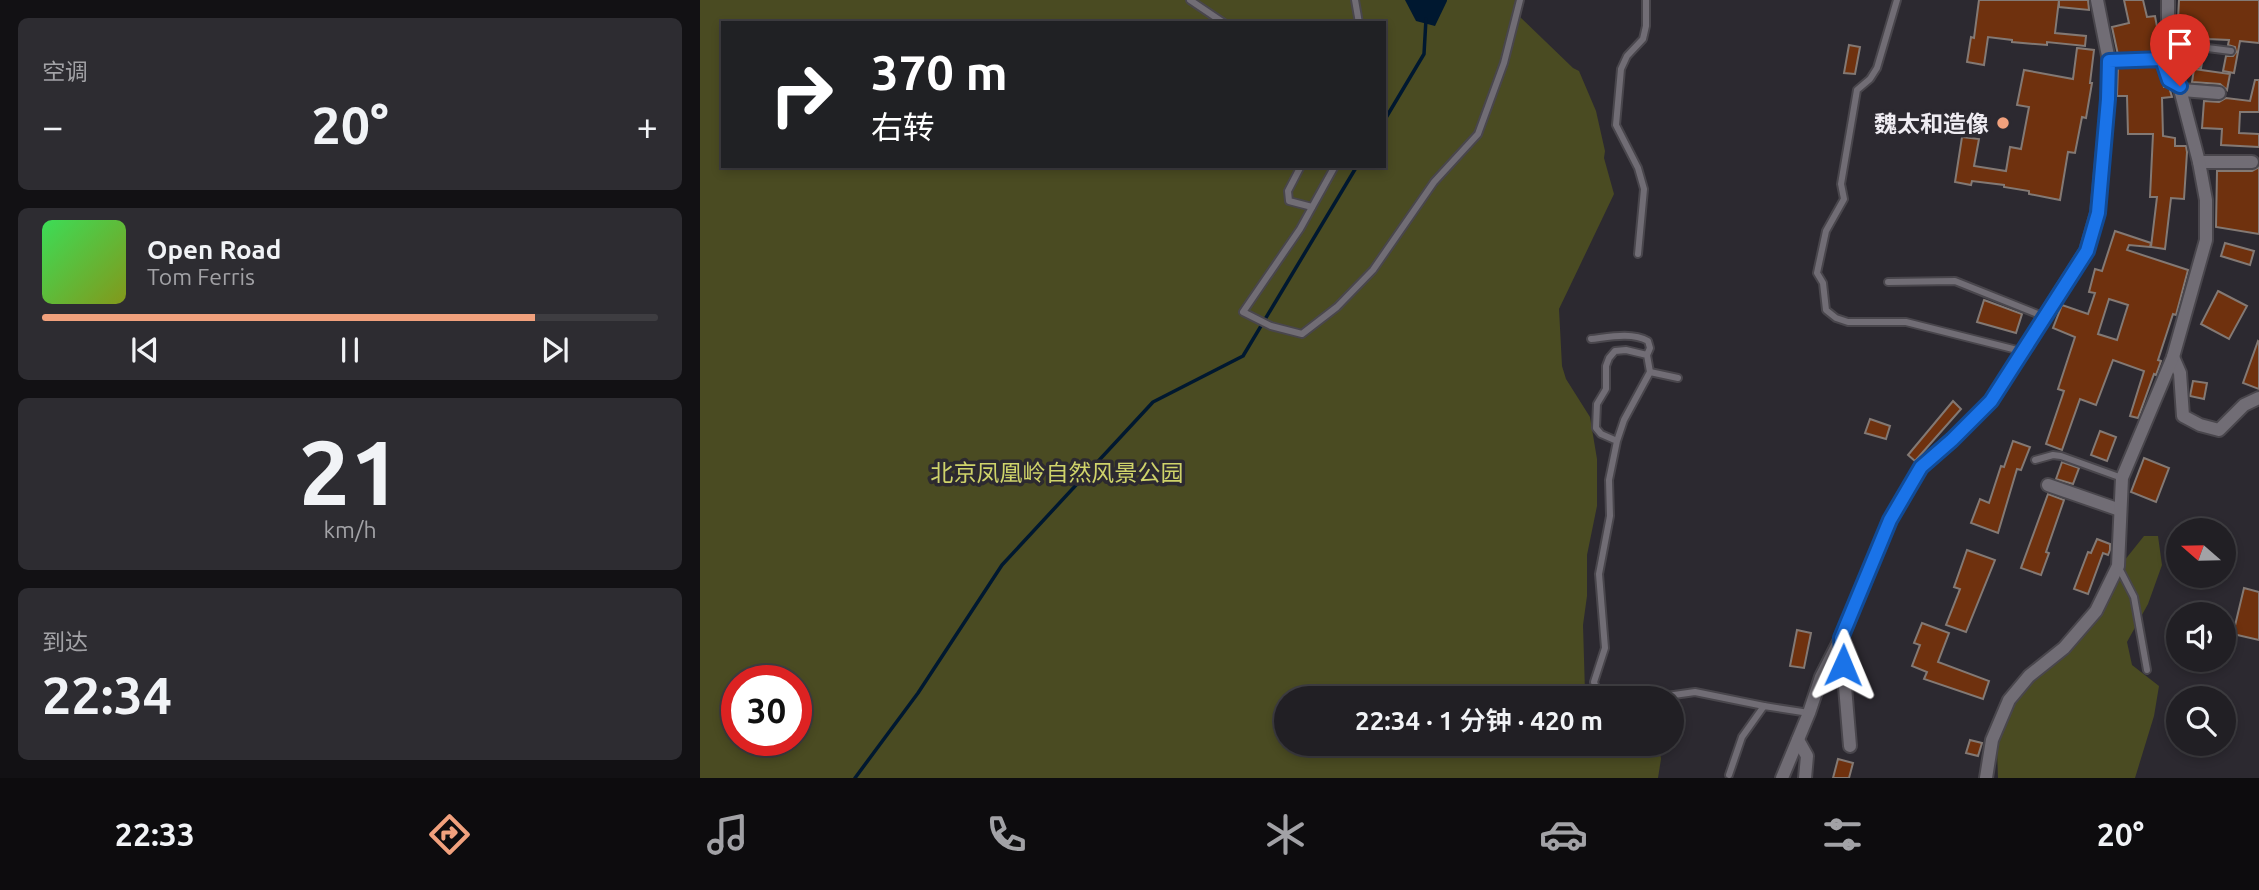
<!DOCTYPE html>
<html lang="zh">
<head>
<meta charset="utf-8">
<style>
	:root { --surface:#211f24; --page:#2d2c31; --text:#f1f3f6; --muted:#a2a2a6; --line:#3e3d41; --accent:#f1a17d }
	body { margin:0; font-family:Ubuntu,"Noto Sans SC",sans-serif; background:var(--page); color:var(--text); height:100vh; display:flex; flex-direction:column; font-size:26px; white-space:nowrap }
	* { box-sizing:border-box; margin:0 }
	p { font-size:23px; color:var(--muted) }
	.icon { flex:none; width:38px; height:38px; fill:none; stroke:currentColor; stroke-width:2; stroke-linecap:round; stroke-linejoin:round }
	.map { position:relative; flex:1; overflow:hidden }
	.sheet { display:flex; flex-direction:column; gap:18px; padding:18px; background:#121114; width:700px }
	.sheet>* { flex:none }
	.top-card { position:absolute; left:21px; top:21px; width:665px; height:147px; border-radius:0px; box-shadow:0 4px 10px #0003,0 0 0 2px var(--line); background:#202124; color:#fff; overflow:hidden }
	.needle { width:46px; rotate:290deg }
	.controls { position:absolute; left:1466px; top:518px; display:grid; gap:14px }
	.controls a { display:grid; place-items:center; width:70px; height:70px; border-radius:50%; background:var(--surface); box-shadow:0 4px 10px #0003,0 0 0 2px var(--line); font-size:35px }
	.speed { position:absolute; left:21px; top:665px; display:flex; gap:14px; font-size:35px; font-weight:700; text-align:center }
	.speed>* { display:grid; place-content:center; width:91px; height:91px; border-radius:50%; background:var(--surface); box-shadow:0 4px 10px #0003,0 0 0 2px var(--line); line-height:1 }
	.speed .limit { border:10px solid #d22; background:#fff; color:#111 }
	.pin { position:absolute; display:grid; place-items:center; width:60px; height:60px; color:#fff; margin:-72px -30px; border-radius:50% 50% 50% 0; rotate:-45deg; box-shadow:0 0 7px #0007 }
	.pin .icon { rotate:45deg }
	.me { position:absolute; width:77px; margin:-38px; rotate:1deg; stroke-linejoin:round; filter:drop-shadow(0 0 5px #0008) }
	.turn { display:flex; align-items:center; gap:24px; height:147px; padding:0 35px; font-size:32px }
	.turn .icon { width:91px; height:91px; stroke-width:2.5 }
	.turn b { display:block; font-size:49px; line-height:60px }
	.big { font-size:52px; font-weight:600; line-height:1.1 }
	.sheet .card { flex:1; display:flex; flex-direction:column; justify-content:center; gap:10px; min-width:0; padding:0 24px; border-radius:10px; background:var(--page) }
	.sheet .dial { align-items:center; gap:0 }
	.dial b { font-size:91px; line-height:1 }
	.song { display:flex; align-items:center; gap:21px }
	.cover { width:84px; height:84px; border-radius:10px; background:linear-gradient(135deg,hsl(130 70% 55%),hsl(70 70% 35%)) }
	.played { height:7px; border-radius:4px; background:linear-gradient(90deg,var(--accent) 80%,var(--line) 80%) }
	.keys { display:flex; justify-content:space-around; direction:ltr }
	.heat { display:flex; justify-content:space-between; align-items:center; font-size:38px; direction:ltr }
	.trip { position:absolute; left:574px; top:686px; width:410px; height:70px; border-radius:35px; background:var(--surface); box-shadow:0 4px 10px #0003,0 0 0 2px var(--line); font-weight:600; line-height:70px; text-align:center }
	.dock { display:flex; height:112px; justify-content:space-around; align-items:center; background:#0d0c0e; color:var(--muted) }
	.dock .icon { width:49px; height:49px }
	.dock .on { color:var(--accent) }
	.dock b { font-size:32px; color:var(--text) }
	main { display:flex; flex:1; min-height:0 }
	.map>svg:first-child { display:block }
</style>
</head>
<body>
<main>
<section class="sheet">
<div class="card"><p>空调</p>
<div class="heat"><a>−</a><b class="big">20°</b><a>+</a></div>
</div>
<div class="card">
<div class="song"><i class="cover"></i><div><b>Open Road</b><p>Tom Ferris</p></div></div>
<div class="played"></div>
<div class="keys"><svg class="icon" aria-label="previous" viewBox="0 0 24 24"><path d="M18 5L8 12l10 7zM5 5v14"/></svg><svg class="icon" aria-label="pause" viewBox="0 0 24 24"><path d="M8 5v14M16 5v14"/></svg><svg class="icon" aria-label="next" viewBox="0 0 24 24"><path d="M6 5l10 7-10 7zM19 5v14"/></svg></div>
</div>
<div class="card dial"><b>21</b><p>km/h</p></div>
<div class="card"><p>到达</p><b class="big">22:34</b></div>
</section>
<div class="map">
<svg width="1559" height="778" viewBox="0 0 1559 778">
	<rect width="100%" height="100%" fill="#2c2930"/>
	<g fill="#4a4b22" fill-rule="evenodd">
		<path d="M 0,0 L 820,0 L 818,15 L 873,68 L 879,71 L 896,111 L 905,151 L 904,158 L 914,194 L 859,309 L 862,366 L 866,379 L 890,417 L 897,459 L 897,506 L 887,555 L 887,596 L 883,625 L 885,692 L 906,698 L 586,698 L 586,744 L 959,744 L 961,759 L 958,778 L 0,778 ZM 23,23 L 684,23 L 684,166 L 23,166 ZM 37,681 L 96,681 L 96,740 L 37,740 Z"/>
		<path d="M 1444,536 L 1458,536 L 1462,565 L 1448,604 L 1427,642 L 1432,665 L 1459,686 L 1454,716 L 1435,778 L 1298,778 L 1297,750 L 1305,714 L 1398,603 L 1424,561 Z"/>
	</g>
	<path fill="#001830" d="M 705,0 L 747,0 L 747,1 L 735,26 L 716,21 Z"/>
	<g fill="none" stroke-linecap="round" stroke-linejoin="round">
		<g stroke="#001830" stroke-width="3.5">
			<path d="M 684,121 L 724,54 L 726,19"/>
			<path d="M 155,778 L 218,693 L 302,565 L 453,402 L 543,356 L 657,166"/>
		</g>
	</g>
	<g fill="#6f310e" stroke="#837974" stroke-width="2" fill-rule="evenodd">
		<path d="M 1279,0 L 1359,0 L 1355,33 L 1386,36 L 1385,46 L 1347,42 L 1347,45 L 1312,42 L 1312,40 L 1288,37 L 1284,65 L 1267,62 L 1271,37 L 1274,38 Z"/>
		<path d="M 1359,0 L 1388,0 L 1389,10 L 1359,7 Z"/>
		<path d="M 1424,0 L 1443,0 L 1447,17 L 1455,16 L 1462,53 L 1418,55 L 1412,27 L 1429,23 Z"/>
		<path d="M 1479,0 L 1559,0 L 1559,43 L 1540,41 L 1534,73 L 1523,71 L 1526,56 L 1533,56 L 1536,52 L 1535,47 L 1528,45 L 1529,40 L 1507,39 L 1506,42 L 1477,38 Z"/>
		<path d="M 1149,45 L 1160,47 L 1155,74 L 1144,73 Z"/>
		<path d="M 1377,48 L 1394,50 L 1390,83 L 1392,83 L 1386,118 L 1382,117 L 1375,153 L 1368,152 L 1360,200 L 1329,194 L 1329,191 L 1304,187 L 1304,185 L 1272,181 L 1271,185 L 1255,182 L 1262,137 L 1279,139 L 1274,166 L 1306,171 L 1310,147 L 1321,149 L 1329,107 L 1317,105 L 1324,70 L 1373,79 Z"/>
		<path d="M 1493,52 L 1504,53 L 1501,68 L 1490,66 Z"/>
		<path d="M 1458,65 L 1464,87 L 1469,87 L 1472,97 L 1462,98 L 1463,136 L 1475,138 L 1475,146 L 1486,146 L 1487,152 L 1484,199 L 1471,198 L 1465,249 L 1451,247 L 1457,197 L 1450,197 L 1453,134 L 1428,134 L 1427,96 L 1417,96 L 1418,66 Z"/>
		<path d="M 1494,69 L 1530,74 L 1527,90 L 1520,84 L 1492,82 Z"/>
		<path d="M 1555,80 L 1559,80 L 1559,112 L 1540,112 L 1539,133 L 1559,134 L 1559,147 L 1521,145 L 1522,129 L 1502,128 L 1504,101 L 1519,102 L 1526,98 L 1550,101 Z"/>
		<path d="M 1559,167 L 1559,234 L 1516,227 L 1517,171 L 1552,171 Z"/>
		<path d="M 1415,231 L 1451,243 L 1450,247 L 1429,245 L 1427,250 L 1488,270 L 1476,315 L 1473,314 L 1458,360 L 1461,361 L 1456,375 L 1454,374 L 1438,418 L 1430,416 L 1444,371 L 1413,360 L 1396,405 L 1380,399 L 1362,450 L 1346,444 L 1364,391 L 1358,389 L 1375,337 L 1353,328 L 1362,305 L 1388,314 L 1395,293 L 1389,292 L 1395,269 L 1402,271 ZM 1409,299 L 1428,305 L 1417,340 L 1398,334 Z"/>
		<path d="M 1525,243 L 1554,251 L 1550,265 L 1521,256 Z"/>
		<path d="M 1518,291 L 1547,306 L 1529,339 L 1501,324 Z"/>
		<path d="M 1284,300 L 1322,314 L 1316,333 L 1277,322 Z"/>
		<path d="M 1558,341 L 1559,342 L 1559,389 L 1543,383 Z"/>
		<path d="M 1493,381 L 1507,383 L 1504,399 L 1490,396 Z"/>
		<path d="M 1253,401 L 1261,409 L 1215,461 L 1208,455 Z"/>
		<path d="M 1170,419 L 1190,426 L 1186,439 L 1165,433 Z"/>
		<path d="M 1400,431 L 1416,437 L 1407,461 L 1391,455 Z"/>
		<path d="M 1313,441 L 1330,447 L 1321,470 L 1317,469 L 1298,533 L 1271,523 L 1280,499 L 1289,503 L 1301,466 L 1304,467 Z"/>
		<path d="M 1444,458 L 1469,468 L 1456,502 L 1431,492 Z"/>
		<path d="M 1362,462 L 1379,468 L 1373,484 L 1356,479 Z"/>
		<path d="M 1348,494 L 1364,500 L 1346,552 L 1349,553 L 1341,575 L 1321,568 Z"/>
		<path d="M 1397,539 L 1410,544 L 1410,550 L 1408,555 L 1403,553 L 1388,594 L 1374,589 L 1388,552 L 1391,553 Z"/>
		<path d="M 1267,550 L 1295,560 L 1266,632 L 1246,625 L 1260,589 L 1254,587 Z"/>
		<path d="M 1544,588 L 1559,592 L 1559,640 L 1533,634 Z"/>
		<path d="M 1222,623 L 1249,633 L 1238,662 L 1289,681 L 1283,699 L 1224,679 L 1227,672 L 1212,666 L 1220,645 L 1214,643 Z"/>
		<path d="M 1097,630 L 1111,633 L 1104,668 L 1090,666 Z"/>
		<path d="M 1270,740 L 1282,743 L 1278,756 L 1266,753 Z"/>
		<path d="M 1138,759 L 1153,763 L 1149,778 L 1133,778 Z"/>
	</g>
	<g fill="none" stroke-linecap="round" stroke-linejoin="round">
		<defs>
			<g id="service">
				<path d="M 490,0 L 524,23"/>
				<path d="M 655,0 L 659,23"/>
				<path d="M 1197,0 L 1177,68 L 1170,79 L 1157,90 L 1141,184 L 1144,199 L 1126,231 L 1117,273 L 1123,283 L 1126,310 L 1136,318 L 1148,322 L 1206,322 L 1321,351"/>
				<path d="M 1468,43 L 1531,51"/>
				<path d="M 1409,61 L 1462,59 L 1469,80 L 1477,84"/>
				<path d="M 601,166 L 588,191 L 589,201 L 612,207"/>
				<path d="M 635,166 L 600,229 L 543,312 L 571,326 L 602,334 L 637,307 L 673,270 L 734,182 L 778,134 L 804,63 L 820,0"/>
				<path d="M 938,254 L 944,189 L 938,168 L 916,125 L 921,69 L 927,56 L 943,39 L 946,26 L 946,0"/>
				<path d="M 1188,282 L 1255,281 L 1345,317"/>
				<path d="M 891,339 C 909,337 932,332 948,341 L 950,348 L 947,355"/>
				<path d="M 950,372 L 978,378"/>
				<path d="M 917,441 L 901,434 L 896,428 L 897,404 L 906,389 L 906,366 L 909,358 L 915,351 L 926,350 L 947,355 L 950,372 L 924,420 L 917,441 L 909,480 L 910,516 L 899,574 L 905,648 L 894,682 L 896,688 L 905,694 L 945,698"/>
				<path d="M 1335,460 L 1353,455 L 1361,456 L 1422,478"/>
				<path d="M 1419,568 L 1434,597 L 1447,670"/>
				<path d="M 953,698 L 995,692 L 1064,706"/>
				<path d="M 1029,775 L 1042,737 L 1064,706 L 1109,713"/>
			</g>
			<g id="minor">
				<path d="M 1482,90 L 1519,93"/>
				<path d="M 1499,162 L 1552,162"/>
				<path d="M 1473,357 L 1480,373 L 1483,416 L 1500,425 L 1519,430 L 1544,405 L 1559,398"/>
				<path d="M 1348,485 L 1420,510"/>
				<path d="M 1141,639 L 1150,746"/>
				<path d="M 1098,740 L 1107,756 L 1105,778"/>
				<path d="M 1082,778 L 1109,713 L 1121,677 L 1141,638 L 1190,520 L 1221,467 L 1252,440 L 1291,401 L 1386,251 L 1397,213 L 1408,99 L 1409,61 L 1397,0"/>
				<path d="M 1286,778 L 1292,740 L 1309,700 L 1329,676 L 1364,648 L 1396,611 L 1418,566 L 1422,478 L 1473,357 L 1506,240 L 1506,200 L 1499,162 L 1468,43 L 1468,0"/>
			</g>
		</defs>
		<use href="#service" stroke="#49464c" stroke-width="10"/>
		<use href="#minor" stroke="#49464c" stroke-width="16"/>
		<use href="#service" stroke="#716d75" stroke-width="6"/>
		<use href="#minor" stroke="#716d75" stroke-width="12"/>
	</g>
	<g fill="none" stroke-linecap="round" stroke-linejoin="round">
		<defs>
			<path id="route" d="M 1143,665 L 1141,638 L 1190,520 L 1221,467 L 1252,440 L 1291,401 L 1387,251 L 1398,213 L 1408,99 L 1409,61 L 1462,59 L 1469,80 L 1480,86"/>
		</defs>
		<use href="#route" stroke="#114b97" stroke-width="18"/>
		<use href="#route" stroke="#1a73e8" stroke-width="12"/>
	</g>
	<circle fill="#f1a17d" stroke="#2c2930" stroke-width="2.5" cx="1303" cy="123" r="7"/>
	<g text-anchor="middle" dominant-baseline="central" stroke-width="7" stroke-linejoin="round" paint-order="stroke">
		<g font-size="23" font-weight="bold" fill="#efecf2" stroke="#2c2930" text-anchor="end">
			<text x="1289" y="123">魏太和造像</text>
		</g>
		<g font-size="23" fill="#cfd36a" stroke="#2c2930">
			<text x="357" y="472">北京凤凰岭自然风景公园</text>
		</g>
	</g>
</svg>
<div class="controls">
<a><svg class="needle" viewBox="-14 -14 28 28"><path d="M0-13l5 13h-10z" fill="#e53935"/><path d="M0 13l5-13h-10z" fill="#a2a2a6"/></svg></a>
<a><svg class="icon" aria-label="sound" viewBox="0 0 24 24"><path d="M4 9h4l5-4v14l-5-4H4zM17 9q2 3 0 6"/></svg></a>
<a><svg class="icon" aria-label="search" viewBox="0 0 24 24"><circle cx="10" cy="10" r="6"/><path d="M15 15l6 6"/></svg></a>
</div>
<div class="speed"><div class="limit">30</div></div>
<div class="pin" style="left:1480px;top:86px;background:#d93025"><svg class="icon" aria-label="arrive" viewBox="0 0 24 24"><path d="M6 21V4h12l-3 4 3 4H6"/></svg></div>
<svg class="me" style="left:1143px;top:665px" viewBox="-20 -20 40 40"><path d="M0-17L14 15 0 8-14 15z" fill="#1a73e8" stroke="#fff" stroke-width="4"/></svg>
<div class="trip">22:34 · 1 分钟 · 420 m</div>
<div class="top-card">
<div class="turn"><svg class="icon" aria-label="right" viewBox="0 0 24 24"><path d="M7 20v-9h11M14 6l5 5-5 5"/></svg><div><b>370 m</b>右转</div></div>
</div>
</div>
</main>
<nav class="dock">
<b>22:33</b>
<svg class="icon on" aria-label="directions" viewBox="0 0 24 24"><path d="M12 3l9 9-9 9-9-9zM9 14v-3h6M13 9l2 2-2 2"/></svg>
<svg class="icon" aria-label="music" viewBox="0 0 24 24"><path d="M9 18V5l10-2v13"/><circle cx="6" cy="18" r="3"/><circle cx="16" cy="16" r="3"/></svg>
<svg class="icon" aria-label="phone" viewBox="0 0 24 24"><path d="M5 4h4l2 5-3 2q2 4 5 5l2-3 5 2v4C11 20 4 13 5 4z"/></svg>
<svg class="icon" aria-label="climate" viewBox="0 0 24 24"><path d="M12 3v18M4 7l16 10M4 17L20 7"/></svg>
<svg class="icon" aria-label="car" viewBox="0 0 24 24"><path d="M5 17H2v-5l4-1 3-4h7l3 4 3 1v5h-3M9 17h6M6 11h13"/><circle cx="7" cy="17" r="2"/><circle cx="17" cy="17" r="2"/></svg>
<svg class="icon" aria-label="filters" viewBox="0 0 24 24"><path d="M4 7h16M4 17h16"/><circle cx="9" cy="7" r="2"/><circle cx="15" cy="17" r="2"/></svg>
<b>20°</b>
</nav>
</body>
</html>
